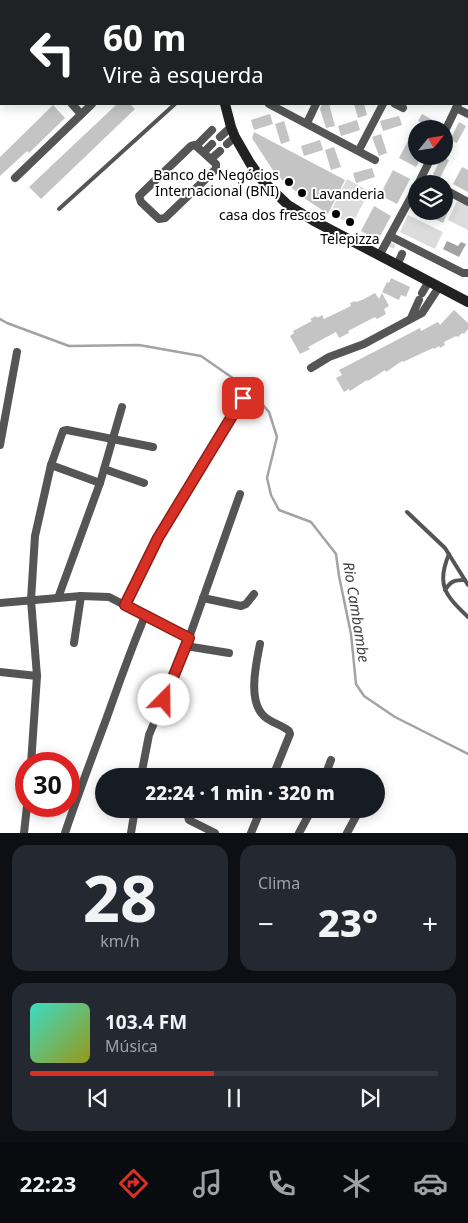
<!DOCTYPE html>
<html lang="pt">
<head>
<meta charset="utf-8">
<style>
	:root { --surface:#171b24; --page:#242831; --text:#f1f3f6; --muted:#9ea1a6; --line:#363941; --accent:#d93025 }
	body { margin:0; font-family:"Noto Sans",sans-serif; background:var(--page); color:var(--text); height:100vh; display:flex; flex-direction:column; font-size:19px; white-space:nowrap }
	* { box-sizing:border-box; margin:0 }
	p { font-size:16px; color:var(--muted) }
	.icon { flex:none; width:28px; height:28px; fill:none; stroke:currentColor; stroke-width:2; stroke-linecap:round; stroke-linejoin:round }
	.map { position:relative; height:833px; overflow:hidden }
	.details { display:flex; flex-direction:column; gap:12px; padding:12px; background:#0d0f14; flex:1 }
	.details>* { flex:none }
	.banner { position:absolute; left:0px; top:0px; width:469px; height:105px; box-shadow:0 2px 12px #0003; background:#202124; color:#fff; overflow:hidden }
	.needle { width:32px; rotate:60deg }
	.controls { position:absolute; left:408px; top:120px; display:grid; gap:10px }
	.controls a { display:grid; place-items:center; width:45px; height:45px; border-radius:50%; background:var(--surface); box-shadow:0 2px 12px #0003; font-size:25px }
	.speed { position:absolute; left:15px; top:752px; display:flex; gap:10px; font-size:25px; font-weight:700; text-align:center }
	.speed>* { display:grid; place-content:center; width:65px; height:65px; border-radius:50%; background:var(--surface); box-shadow:0 2px 12px #0003; line-height:1 }
	.speed .limit { border:8px solid #d22; background:#fff; color:#111 }
	.pin { position:absolute; display:grid; place-items:center; width:42px; height:42px; color:#fff; margin:-21px; border-radius:10px; box-shadow:0 2px 8px #0006 }
	.me { position:absolute; width:55px; margin:-28px; rotate:22deg; stroke-linejoin:round; filter:drop-shadow(0 0 4px #0008) }
	.turn { display:flex; align-items:center; gap:18px; height:105px; padding:0 20px; font-size:22px }
	.turn .icon { width:65px; height:65px; stroke-width:2.5 }
	.turn b { display:block; font-size:35px; line-height:42px }
	.big { font-size:38px; font-weight:800; line-height:1.1 }
	.details .widget { flex:1; display:flex; flex-direction:column; justify-content:center; gap:8px; min-width:0; padding:0 18px; border-radius:15px; background:var(--page) }
	.details .dial { align-items:center; gap:0 }
	.dial b { font-size:65px; line-height:1 }
	.song { display:flex; align-items:center; gap:15px }
	.cover { width:60px; height:60px; border-radius:8px; background:linear-gradient(135deg,hsl(170 70% 55%),hsl(60 70% 35%)) }
	.played { height:5px; border-radius:2px; background:linear-gradient(90deg,var(--accent) 45%,var(--line) 45%) }
	.keys { display:flex; justify-content:space-around; direction:ltr }
	.heat { display:flex; justify-content:space-between; align-items:center; font-size:28px; direction:ltr }
	.details .tiles { flex:1; display:grid; gap:12px; grid-template-columns:1fr 1fr }
	.widget:last-child { grid-column:span 2 }
	.trip { position:absolute; left:95px; top:768px; width:290px; height:50px; border-radius:25px; background:var(--surface); box-shadow:0 2px 12px #0003; font-weight:800; line-height:50px; text-align:center }
	.tab-bar { display:flex; height:80px; justify-content:space-around; align-items:center; background:#090b0e; color:var(--muted) }
	.tab-bar .icon { width:35px; height:35px }
	.tab-bar .selected { color:var(--accent) }
	.tab-bar b { font-size:22px; color:var(--text) }
	.map>svg:first-child { display:block }
</style>
</head>
<body>
<div class="map">
<svg width="468" height="833" viewBox="0 0 468 833">
	<rect width="100%" height="100%" fill="#fff"/>
	<g fill="#dcdcdc">
		<path d="M 347,179 L 369,191 L 352,225 L 330,213 Z"/>
		<path d="M 457,201 L 468,207 L 468,230 L 448,220 Z"/>
		<path d="M 408,215 L 443,232 L 435,249 L 400,232 Z"/>
	</g>
	<path fill="#a3a3a3" d="M 447,241 L 458,246 L 461,242 L 466,244 L 459,257 L 443,249 Z"/>
	<g fill="none" stroke-linecap="round" stroke-linejoin="round">
		<path stroke="#a3a3a3" stroke-width="2.5" d="M 0,319 L 7,323 L 69,346 L 139,345 L 201,356 L 250,390 L 269,412 L 277,437 L 267,478 L 271,495 L 279,510 L 311,522 L 336,554 L 339,576 L 351,634 L 356,684 L 364,696 L 395,717 L 468,754"/>
	</g>
	<g fill="#c4c4c4">
		<path d="M 117,104 L 130,104 L 135,109 L 41,199 L 29,187 Z"/>
		<path d="M 322,104 L 329,104 L 335,126 L 326,128 L 320,109 Z"/>
		<path d="M 354,104 L 364,104 L 367,115 L 358,118 Z"/>
		<path d="M 53,105 L 65,118 L 29,153 L 27,151 L 0,176 L 0,157 Z"/>
		<path d="M 270,114 L 273,124 L 254,130 L 251,120 Z"/>
		<path d="M 422,114 L 438,123 L 435,129 L 431,129 L 418,121 Z"/>
		<path d="M 399,116 L 402,125 L 383,131 L 380,121 Z"/>
		<path d="M 357,120 L 360,130 L 341,136 L 338,126 Z"/>
		<path d="M 284,121 L 290,141 L 281,144 L 275,124 Z"/>
		<path d="M 459,122 L 466,126 L 457,143 L 450,140 Z"/>
		<path d="M 254,132 L 345,180 L 328,214 L 304,198 L 282,180 L 272,169 L 252,138 Z"/>
		<path d="M 412,133 L 416,135 L 416,158 L 420,160 L 416,167 L 399,158 Z"/>
		<path d="M 381,134 L 387,153 L 379,156 L 372,137 Z"/>
		<path d="M 320,140 L 323,150 L 304,156 L 301,146 Z"/>
		<path d="M 334,147 L 341,167 L 331,170 L 325,150 Z"/>
		<path d="M 442,157 L 449,160 L 440,178 L 433,174 Z"/>
		<path d="M 462,167 L 468,170 L 468,192 L 453,184 Z"/>
		<path d="M 372,168 L 375,177 L 356,183 L 353,173 Z"/>
		<path d="M 393,170 L 410,179 L 397,204 L 380,195 Z"/>
		<path d="M 444,202 L 451,205 L 443,223 L 435,219 L 439,211 L 444,211 Z"/>
		<path d="M 374,206 L 391,216 L 378,240 L 361,231 Z"/>
		<path d="M 391,278 L 410,287 L 406,297 L 401,295 L 399,300 L 382,292 L 387,282 L 389,283 Z"/>
		<path d="M 375,293 L 379,299 L 382,293 L 389,306 L 384,309 L 386,314 L 377,319 L 375,317 L 348,331 L 349,333 L 339,338 L 336,332 L 308,347 L 310,349 L 300,354 L 290,336 L 294,333 L 293,331 L 312,321 L 310,319 L 316,316 L 317,318 L 322,315 L 324,319 L 351,306 L 350,303 L 355,301 L 356,302 L 362,300 Z"/>
		<path d="M 454,310 L 468,323 L 468,329 L 464,334 L 462,333 L 458,337 L 456,336 L 444,342 L 445,345 L 440,348 L 439,346 L 434,349 L 433,348 L 403,362 L 402,361 L 386,372 L 385,370 L 368,381 L 367,380 L 350,391 L 349,389 L 344,392 L 336,378 L 342,375 L 339,370 L 420,328 L 421,331 L 438,322 L 440,325 Z"/>
	</g>
	<g fill="none" stroke-linecap="round" stroke-linejoin="round">
		<path stroke="#d9d9d9" stroke-width="8" stroke-dasharray="8 4" stroke-linecap="butt" d="M 390,247 L 392,243"/>
		<g stroke="#555" stroke-width="4">
			<path d="M 59,209 L 175,104"/>
			<path d="M 407,512 L 445,548 L 468,585"/>
			<path d="M 449,554 C 436,585 445,595 468,617"/>
			<path d="M 445,590 C 451,581 454,580 465,580"/>
		</g>
		<g stroke="#555" stroke-width="8">
			<path d="M 134,0 L 134,1"/>
			<path d="M 218,0 L 219,1"/>
			<path d="M 306,0 L 309,0"/>
			<path d="M 320,0 L 323,1"/>
			<path d="M 449,0 L 452,1"/>
			<path d="M 68,1 L 69,0"/>
			<path d="M 246,1 L 248,0"/>
			<path d="M 369,1 L 369,0"/>
			<path d="M 436,1 L 436,0"/>
			<path d="M 0,65 L 1,64"/>
			<path d="M 468,85 L 468,84"/>
			<path d="M 72,104 L 81,114"/>
			<path d="M 269,104 L 375,160"/>
			<path d="M 395,104 L 403,108"/>
			<path d="M 456,108 L 468,114"/>
			<path d="M 307,123 L 316,104"/>
			<path d="M 444,133 L 458,104"/>
			<path d="M 220,137 L 231,127"/>
			<path d="M 227,144 L 235,137"/>
			<path d="M 195,145 L 216,164 L 216,169 L 165,218 L 159,219 L 141,202 L 139,196 L 191,146 Z"/>
			<path d="M 197,145 L 212,130"/>
			<path d="M 359,150 L 383,104"/>
			<path d="M 204,152 L 212,144"/>
			<path d="M 211,159 L 220,151"/>
			<path d="M 15,178 L 92,104"/>
			<path d="M 422,178 L 434,184"/>
			<path d="M 418,184 L 432,156"/>
			<path d="M 444,189 L 468,202"/>
			<path d="M 390,236 L 463,273 L 468,273"/>
			<path d="M 379,256 L 416,188"/>
			<path d="M 397,265 L 402,254"/>
			<path d="M 422,293 L 429,281"/>
			<path d="M 411,318 L 419,300"/>
			<path d="M 311,368 L 329,357 L 364,344 L 422,313 L 439,287"/>
			<path d="M 0,445 L 17,352"/>
			<path d="M 51,465 L 100,483"/>
			<path d="M 104,469 L 144,483"/>
			<path d="M 58,598 L 100,483 L 122,407"/>
			<path d="M 203,598 L 241,606 L 246,604 L 254,594"/>
			<path d="M 0,603 L 81,596 L 109,597 L 189,638"/>
			<path d="M 125,605 L 158,538 L 243,397"/>
			<path d="M 74,643 L 81,596"/>
			<path d="M 260,644 C 256,664 247,702 265,717 C 272,723 282,725 289,731 L 290,734 L 273,776"/>
			<path d="M 186,646 L 229,653"/>
			<path d="M 0,672 L 37,676"/>
			<path d="M 31,764 L 37,676 L 31,600 L 35,536 L 51,465 L 63,431 L 67,430 L 153,447"/>
			<path d="M 141,776 L 149,735 L 189,638 L 240,494"/>
			<path d="M 325,776 L 331,760"/>
			<path d="M 195,809 L 188,817 L 189,820 L 215,833"/>
			<path d="M 24,833 L 27,806"/>
			<path d="M 65,833 C 78,794 93,755 107,717 C 119,683 131,649 145,616"/>
			<path d="M 131,833 L 135,809"/>
			<path d="M 251,833 L 261,809"/>
			<path d="M 299,833 L 312,809"/>
			<path d="M 347,833 L 360,809"/>
		</g>
		<g stroke="#222" stroke-width="10">
			<path d="M 204,0 L 205,1"/>
			<path d="M 225,104 L 231,127 L 235,137 L 250,163 L 262,180 L 288,205 L 314,221 L 468,302"/>
		</g>
	</g>
	<g fill="none" stroke-linecap="round" stroke-linejoin="round">
		<defs>
			<path id="route" d="M 164,700 L 189,638 L 125,605 L 158,538 L 243,398"/>
		</defs>
		<use href="#route" stroke="#8d1f18" stroke-width="12"/>
		<use href="#route" stroke="#d93025" stroke-width="9"/>
	</g>
	<g fill="#000" stroke="#fff" stroke-width="2">
		<circle cx="289" cy="182" r="5"/>
		<circle cx="302" cy="193" r="5"/>
		<circle cx="336" cy="214" r="5"/>
		<circle cx="350" cy="222" r="5"/>
	</g>
	<g text-anchor="middle" dominant-baseline="central" stroke-width="4" stroke-linejoin="round" paint-order="stroke">
		<g font-size="14" fill="#000" stroke="#fff" text-anchor="end">
			<text x="279" y="174">Banco de Negócios<tspan x="279" dy="16">Internacional (BNI)</tspan></text>
			<text x="312" y="193" text-anchor="start">Lavanderia</text>
			<text x="326" y="214">casa dos frescos</text>
			<text x="350" y="238" text-anchor="middle">Telepizza</text>
		</g>
		<g font-size="15" font-style="italic" fill="#444" stroke="#fff">
			<text transform="translate(357 612) rotate(81)">Rio Cambambe</text>
		</g>
	</g>
</svg>
<div class="controls">
<a><svg class="needle" viewBox="-14 -14 28 28"><path d="M0-13l5 13h-10z" fill="#e53935"/><path d="M0 13l5-13h-10z" fill="#9ea1a6"/></svg></a>
<a><svg class="icon" aria-label="layers" viewBox="0 0 24 24"><path d="M12 4l9 5-9 5-9-5zM3 14l9 5 9-5"/></svg></a>
</div>
<div class="speed"><div class="limit">30</div></div>
<div class="pin" style="left:243px;top:398px;background:#d93025"><svg class="icon" aria-label="arrive" viewBox="0 0 24 24"><path d="M6 21V4h12l-3 4 3 4H6"/></svg></div>
<svg class="me" style="left:164px;top:700px" viewBox="-20 -20 40 40"><circle r="19" fill="#fff"/><path d="M0-13L10 11 0 6-10 11z" fill="#d93025"/></svg>
<div class="trip">22:24 · 1 min · 320 m</div>
<div class="banner">
<div class="turn"><svg class="icon" aria-label="left" viewBox="0 0 24 24"><path d="M17 20v-9H6M10 6l-5 5 5 5"/></svg><div><b>60 m</b>Vire à esquerda</div></div>
</div>
</div>
<section class="details">
<div class="tiles">
<div class="widget dial"><b>28</b><p>km/h</p></div>
<div class="widget"><p>Clima</p>
<div class="heat"><a>−</a><b class="big">23°</b><a>+</a></div>
</div>
<div class="widget">
<div class="song"><i class="cover"></i><div><b>103.4 FM</b><p>Música</p></div></div>
<div class="played"></div>
<div class="keys"><svg class="icon" aria-label="previous" viewBox="0 0 24 24"><path d="M18 5L8 12l10 7zM5 5v14"/></svg><svg class="icon" aria-label="pause" viewBox="0 0 24 24"><path d="M8 5v14M16 5v14"/></svg><svg class="icon" aria-label="next" viewBox="0 0 24 24"><path d="M6 5l10 7-10 7zM19 5v14"/></svg></div>
</div>
</div>
</section>
<nav class="tab-bar">
<b>22:23</b>
<svg class="icon selected" aria-label="directions" viewBox="0 0 24 24"><path d="M12 3l9 9-9 9-9-9zM9 14v-3h6M13 9l2 2-2 2"/></svg>
<svg class="icon" aria-label="music" viewBox="0 0 24 24"><path d="M9 18V5l10-2v13"/><circle cx="6" cy="18" r="3"/><circle cx="16" cy="16" r="3"/></svg>
<svg class="icon" aria-label="phone" viewBox="0 0 24 24"><path d="M5 4h4l2 5-3 2q2 4 5 5l2-3 5 2v4C11 20 4 13 5 4z"/></svg>
<svg class="icon" aria-label="climate" viewBox="0 0 24 24"><path d="M12 3v18M4 7l16 10M4 17L20 7"/></svg>
<svg class="icon" aria-label="car" viewBox="0 0 24 24"><path d="M5 17H2v-5l4-1 3-4h7l3 4 3 1v5h-3M9 17h6M6 11h13"/><circle cx="7" cy="17" r="2"/><circle cx="17" cy="17" r="2"/></svg>
</nav>
</body>
</html>
